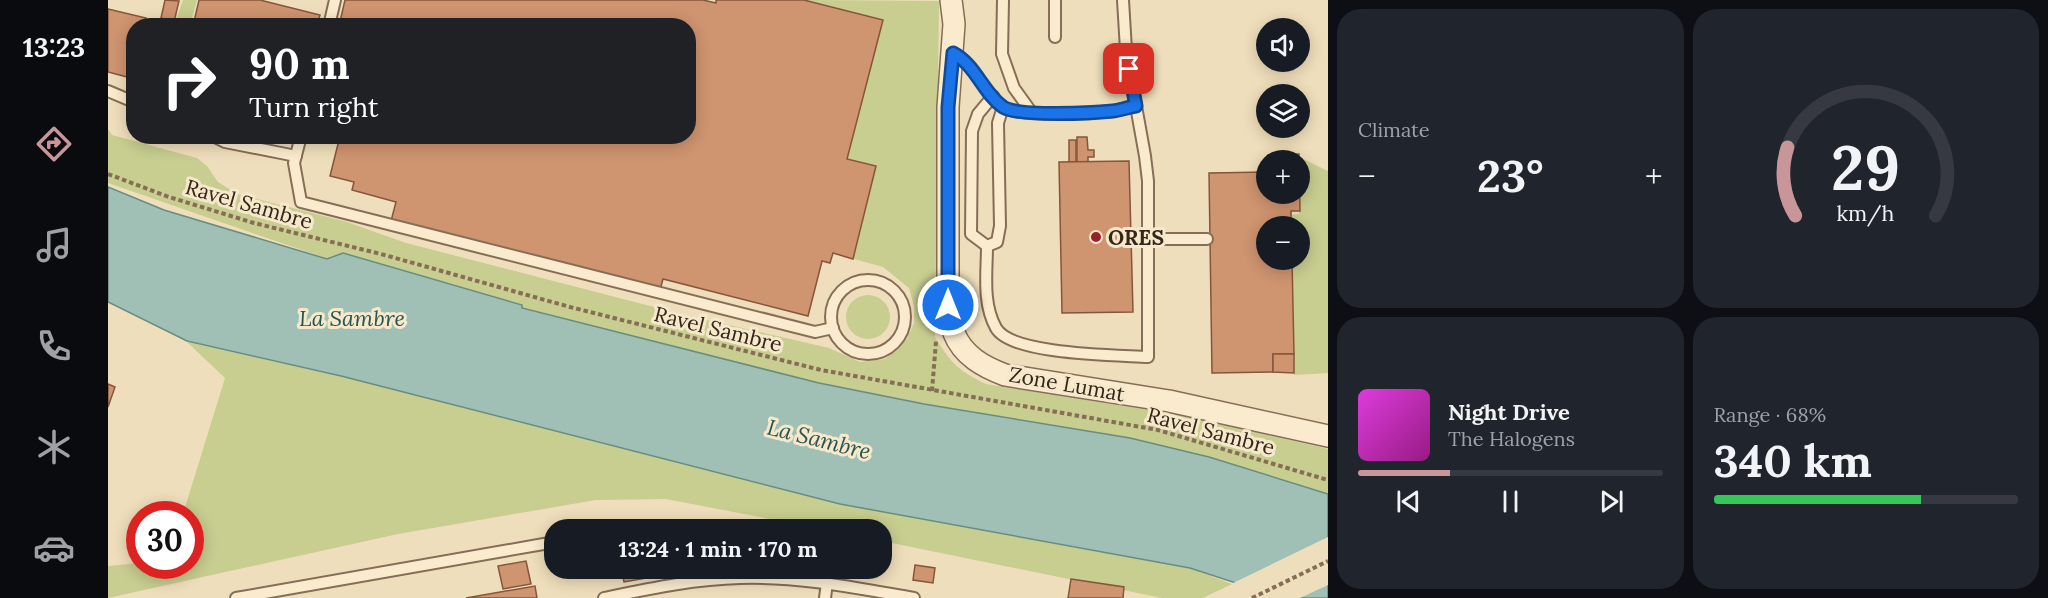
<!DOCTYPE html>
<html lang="en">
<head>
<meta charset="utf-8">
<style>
	:root { --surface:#171b24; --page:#20242c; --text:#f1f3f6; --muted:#9ea1a6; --line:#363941; --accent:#c89599 }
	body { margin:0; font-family:Lora,serif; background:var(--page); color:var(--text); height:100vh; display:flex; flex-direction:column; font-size:22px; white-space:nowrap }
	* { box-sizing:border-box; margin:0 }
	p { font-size:20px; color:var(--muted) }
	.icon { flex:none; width:33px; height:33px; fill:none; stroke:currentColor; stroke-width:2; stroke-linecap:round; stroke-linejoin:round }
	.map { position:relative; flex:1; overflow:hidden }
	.side { display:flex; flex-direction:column; gap:9px; padding:9px; background:#0d0f14; width:720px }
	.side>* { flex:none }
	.banner { position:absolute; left:18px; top:18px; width:570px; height:126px; border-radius:24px; box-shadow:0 3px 15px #0003; background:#202124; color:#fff; overflow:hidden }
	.fabs { position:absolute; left:1148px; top:18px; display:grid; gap:12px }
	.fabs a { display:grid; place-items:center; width:54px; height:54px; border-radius:50%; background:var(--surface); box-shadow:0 3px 15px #0003; font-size:30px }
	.speed { position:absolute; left:18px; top:501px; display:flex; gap:12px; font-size:30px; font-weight:700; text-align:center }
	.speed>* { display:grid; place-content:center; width:78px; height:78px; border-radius:50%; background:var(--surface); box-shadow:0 3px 15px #0003; line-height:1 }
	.speed .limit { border:9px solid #d22; background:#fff; color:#111 }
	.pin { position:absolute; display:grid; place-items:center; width:51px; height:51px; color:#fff; margin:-26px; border-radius:12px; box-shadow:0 3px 9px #0006 }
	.me { position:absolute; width:66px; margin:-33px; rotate:0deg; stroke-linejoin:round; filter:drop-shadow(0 0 4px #0008) }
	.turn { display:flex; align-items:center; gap:21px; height:126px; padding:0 24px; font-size:27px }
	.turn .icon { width:78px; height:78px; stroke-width:2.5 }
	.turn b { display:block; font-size:42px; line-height:51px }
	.big { font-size:45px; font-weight:700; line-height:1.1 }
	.side .tile { flex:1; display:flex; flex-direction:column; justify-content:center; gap:9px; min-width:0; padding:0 21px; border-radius:24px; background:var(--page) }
	.side .dial { align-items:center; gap:0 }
	.dial svg { height:156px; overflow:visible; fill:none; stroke:var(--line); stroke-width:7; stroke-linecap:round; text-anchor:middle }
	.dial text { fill:var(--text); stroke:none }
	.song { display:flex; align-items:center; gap:18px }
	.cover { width:72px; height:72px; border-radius:9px; background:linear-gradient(135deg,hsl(300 70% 55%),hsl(310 70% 35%)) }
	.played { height:6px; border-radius:3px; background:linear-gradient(90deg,var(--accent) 30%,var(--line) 30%) }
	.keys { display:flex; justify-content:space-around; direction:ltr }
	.heat { display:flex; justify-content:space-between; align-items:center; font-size:33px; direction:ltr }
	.charge { height:9px; border-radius:4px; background:linear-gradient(90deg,#34c759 68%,var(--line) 0) }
	.side .tiles { flex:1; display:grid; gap:9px; grid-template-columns:repeat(2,1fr) }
	.trip { position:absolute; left:436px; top:519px; width:348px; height:60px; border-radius:24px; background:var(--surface); box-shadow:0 3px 15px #0003; font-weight:700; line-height:60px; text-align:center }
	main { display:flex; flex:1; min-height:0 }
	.tabs { display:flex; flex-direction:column; width:108px; justify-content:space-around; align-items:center; background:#090b0e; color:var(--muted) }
	.tabs .icon { width:42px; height:42px }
	.tabs .selected { color:var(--accent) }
	.tabs b { font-size:27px; color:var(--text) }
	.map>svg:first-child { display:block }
</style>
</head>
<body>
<main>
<nav class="tabs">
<b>13:23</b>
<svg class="icon selected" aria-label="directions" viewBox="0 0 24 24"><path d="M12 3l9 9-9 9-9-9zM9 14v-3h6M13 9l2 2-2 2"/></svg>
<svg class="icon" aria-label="music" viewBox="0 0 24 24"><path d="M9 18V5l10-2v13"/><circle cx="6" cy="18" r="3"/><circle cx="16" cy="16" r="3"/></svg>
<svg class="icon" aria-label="phone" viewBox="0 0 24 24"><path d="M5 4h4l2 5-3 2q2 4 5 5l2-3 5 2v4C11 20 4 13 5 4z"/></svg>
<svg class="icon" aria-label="climate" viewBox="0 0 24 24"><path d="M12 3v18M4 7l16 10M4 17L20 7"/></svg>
<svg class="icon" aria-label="car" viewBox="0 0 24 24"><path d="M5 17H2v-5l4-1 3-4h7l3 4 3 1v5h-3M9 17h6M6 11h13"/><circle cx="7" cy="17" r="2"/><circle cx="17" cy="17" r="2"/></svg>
</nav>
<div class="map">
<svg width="1220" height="598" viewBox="0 0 1220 598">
	<rect width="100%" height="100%" fill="#efdebb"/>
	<g fill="#c8cd90">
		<path d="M 75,0 L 89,0 L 82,25 L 66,25 Z"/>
		<path d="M 699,0 L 831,1 L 827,337 C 844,364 849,370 878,384 L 1077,416 L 1220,449 L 1220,494 L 1101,457 L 1022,438 L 816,404 L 711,383 L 414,308 L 414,305 L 235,253 L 220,259 L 0,183 L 0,129 L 4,135 L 89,158 L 99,166 L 110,182 L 129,194 L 239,222 L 298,243 L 573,314 L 721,348 L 752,362 L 777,359 L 790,349 L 799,339 L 806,323 L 806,306 L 801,288 L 775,267 L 739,257 L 763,165 L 734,157 L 770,19 Z"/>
		<path d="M 1189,156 L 1220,171 L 1220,373 L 1186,375 L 1183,260 L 1191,260 L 1191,226 L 1182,226 L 1182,215 L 1191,214 L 1191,160 L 1189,160 Z"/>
		<circle cx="760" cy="317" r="22"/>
		<path d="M 79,342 L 1082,568 L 1124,584 L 1095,598 L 1054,598 L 774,541 L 774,530 L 714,529 L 558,499 L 488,500 L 290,534 L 0,598 L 0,566 L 31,563 L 32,566 L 82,566 L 82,514 L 75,514 L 117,378 Z"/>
	</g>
	<path fill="#a0bfb5" stroke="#678d82" stroke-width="1.5" d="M 0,187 L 56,210 L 219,259 L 235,253 L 414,305 L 414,308 L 711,383 L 816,404 L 1022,438 L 1101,457 L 1220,494 L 1220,598 L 1174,598 L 1082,568 L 732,504 L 233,376 L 79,341 L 0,302 Z"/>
	<path fill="#efdebb" d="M 1220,537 L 1220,585 L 1192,598 L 1165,598 L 1123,584 Z"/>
	<g fill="#cf9470" stroke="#86553a" stroke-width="1.5">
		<path d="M 57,0 L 71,1 L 66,22 L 53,18 Z"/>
		<path d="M 91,0 L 152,0 L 212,15 L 209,26 L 85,26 Z"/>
		<path d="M 237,0 L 595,0 L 608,3 L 608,0 L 696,0 L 775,20 L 739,159 L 768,166 L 745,259 L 725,253 L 722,263 L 714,261 L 700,316 L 555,279 L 552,290 L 283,221 L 288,202 L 244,190 L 246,182 L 222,176 L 232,136 L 580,136 L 580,26 L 231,26 Z"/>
		<path d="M 0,9 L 38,18 L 36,26 L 26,26 L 26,68 L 23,78 L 0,72 Z"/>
		<path d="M 969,137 L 979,137 L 980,150 L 986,150 L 986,157 L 980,157 L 980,162 L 969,162 Z"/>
		<rect x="961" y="140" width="7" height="22"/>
		<path d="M 1191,154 L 1192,211 L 1183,211 L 1183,226 L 1158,226 L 1158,260 L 1184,260 L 1186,354 L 1165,354 L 1165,372 L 1104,373 L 1101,173 L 1158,172 L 1158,194 L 1191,194 L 1191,160 L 1160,160 L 1160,155 Z"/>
		<path d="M 1021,161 L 1025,312 L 954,313 L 951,162 Z"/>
		<path d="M 1165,354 L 1186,354 L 1186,373 L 1165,372 Z"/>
		<path d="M 0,384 L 7,387 L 0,407 Z"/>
		<path d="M 418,561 L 423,584 L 395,589 L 390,566 Z"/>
		<path d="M 807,565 L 827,568 L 825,583 L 805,580 Z"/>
		<path d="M 513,568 L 544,568 L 545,577 L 516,582 Z"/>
		<path d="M 963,579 L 1016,587 L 1015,598 L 960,598 Z"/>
		<path d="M 427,586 L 429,598 L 358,598 Z"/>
	</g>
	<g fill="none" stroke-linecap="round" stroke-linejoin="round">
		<defs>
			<g id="service">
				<path d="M 895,0 L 894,54 L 906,88 L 924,113"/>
				<path d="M 947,0 L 947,37"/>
				<path d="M 221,26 L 227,0"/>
				<path d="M 845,53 C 868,65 875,93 895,107 C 909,117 986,113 1005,111 C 1013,110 1020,107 1028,106 L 1018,50 L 1015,0"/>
				<path d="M 0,91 L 26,102"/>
				<path d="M 105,136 L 117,142 L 188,156"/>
				<path d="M 193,136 L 186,163 L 193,202 L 707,332 L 725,328"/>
				<path d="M 1039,239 L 1099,239"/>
				<path d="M 879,246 C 879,272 874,303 888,328 C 903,355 1009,355 1040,357 L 1040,181 L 1037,156 L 1028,106"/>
				<path d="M 879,246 L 863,234 L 864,131 L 870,114 L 885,96"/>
				<path d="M 879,246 L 889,242 L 892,226 L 890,123 L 895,107"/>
				<circle cx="760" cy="317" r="37"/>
				<path d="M 669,568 L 697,577"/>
				<path d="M 128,598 L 447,542"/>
				<path d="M 496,598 C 540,589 587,579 632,578 C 691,576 748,588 806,598"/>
				<path d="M 717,598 L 719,583"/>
			</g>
			<path id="minor" d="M 843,0 L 846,24 L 840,107 L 840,305 C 842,314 843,325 846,333 C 855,356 876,367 897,375 L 1061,401 L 1220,436"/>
		</defs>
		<use href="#service" stroke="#866d55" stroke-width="14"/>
		<use href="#minor" stroke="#866d55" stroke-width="24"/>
		<g stroke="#866d55" stroke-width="4" stroke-dasharray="4.5 3" stroke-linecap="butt">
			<path d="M 0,174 L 61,197 L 146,223 L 273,254 L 462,307 L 713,370 L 1050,430 L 1220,480"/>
			<path d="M 824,391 L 828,341"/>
			<path d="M 1144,598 L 1220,561"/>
		</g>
		<use href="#service" stroke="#faebce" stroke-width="10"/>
		<use href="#minor" stroke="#faebce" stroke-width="21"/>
	</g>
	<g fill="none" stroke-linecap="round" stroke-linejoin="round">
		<defs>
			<path id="route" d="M 840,305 L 840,107 L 845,53 C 868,65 875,93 895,107 C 910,117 986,113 1005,111 C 1013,110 1021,107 1028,106 L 1021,69"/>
		</defs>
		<use href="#route" stroke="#114b97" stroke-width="15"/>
		<use href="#route" stroke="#1a73e8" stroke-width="10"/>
	</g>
	<circle fill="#972328" stroke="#f6e8cb" stroke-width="2" cx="988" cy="237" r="6"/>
	<g text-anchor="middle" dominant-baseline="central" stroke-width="6" stroke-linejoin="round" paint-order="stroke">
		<g font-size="21" fill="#35261a" stroke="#f6e8cb">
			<text transform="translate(141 204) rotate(16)">Ravel Sambre</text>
			<text transform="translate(610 329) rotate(14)">Ravel Sambre</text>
			<text transform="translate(959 384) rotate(10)">Zone Lumat</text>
			<text transform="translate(1103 431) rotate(15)">Ravel Sambre</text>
		</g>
		<g font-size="21" font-weight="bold" fill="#35261a" stroke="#f6e8cb" text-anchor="start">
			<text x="1000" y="237">ORES</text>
		</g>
		<g font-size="22" font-style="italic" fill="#295551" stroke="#f6e8cb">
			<text x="244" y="318">La Sambre</text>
			<text transform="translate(711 439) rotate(14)">La Sambre</text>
		</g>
	</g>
</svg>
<div class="fabs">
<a><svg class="icon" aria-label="sound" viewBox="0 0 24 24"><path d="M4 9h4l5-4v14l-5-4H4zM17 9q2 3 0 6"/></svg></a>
<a><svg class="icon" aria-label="layers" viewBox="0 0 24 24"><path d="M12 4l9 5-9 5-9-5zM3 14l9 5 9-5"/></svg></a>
<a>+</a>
<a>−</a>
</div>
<div class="speed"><div class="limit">30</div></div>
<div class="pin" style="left:1021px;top:69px;background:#d93025"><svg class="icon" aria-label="arrive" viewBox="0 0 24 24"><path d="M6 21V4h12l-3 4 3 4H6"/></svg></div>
<svg class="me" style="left:840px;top:305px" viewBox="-20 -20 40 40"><circle r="17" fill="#1a73e8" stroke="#fff" stroke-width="3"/><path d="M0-11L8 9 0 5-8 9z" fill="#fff"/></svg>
<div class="trip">13:24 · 1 min · 170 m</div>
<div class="banner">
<div class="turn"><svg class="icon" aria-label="right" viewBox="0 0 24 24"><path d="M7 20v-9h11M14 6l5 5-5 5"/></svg><div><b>90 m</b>Turn right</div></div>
</div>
</div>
<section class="side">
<div class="tiles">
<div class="tile"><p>Climate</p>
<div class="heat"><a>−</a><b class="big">23°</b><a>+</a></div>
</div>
<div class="tile dial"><svg viewBox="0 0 100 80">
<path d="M14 69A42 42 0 1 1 86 69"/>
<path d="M14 69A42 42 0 0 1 10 34" stroke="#c89599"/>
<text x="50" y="56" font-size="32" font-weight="700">29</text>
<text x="50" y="72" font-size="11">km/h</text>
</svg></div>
<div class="tile">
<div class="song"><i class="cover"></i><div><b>Night Drive</b><p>The Halogens</p></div></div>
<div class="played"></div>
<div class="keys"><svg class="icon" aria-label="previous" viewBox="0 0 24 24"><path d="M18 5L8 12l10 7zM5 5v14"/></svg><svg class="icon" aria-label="pause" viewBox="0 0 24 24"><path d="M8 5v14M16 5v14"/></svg><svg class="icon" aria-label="next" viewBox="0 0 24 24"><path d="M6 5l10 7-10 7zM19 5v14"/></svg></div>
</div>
<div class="tile"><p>Range · 68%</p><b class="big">340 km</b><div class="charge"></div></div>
</div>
</section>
</main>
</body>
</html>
